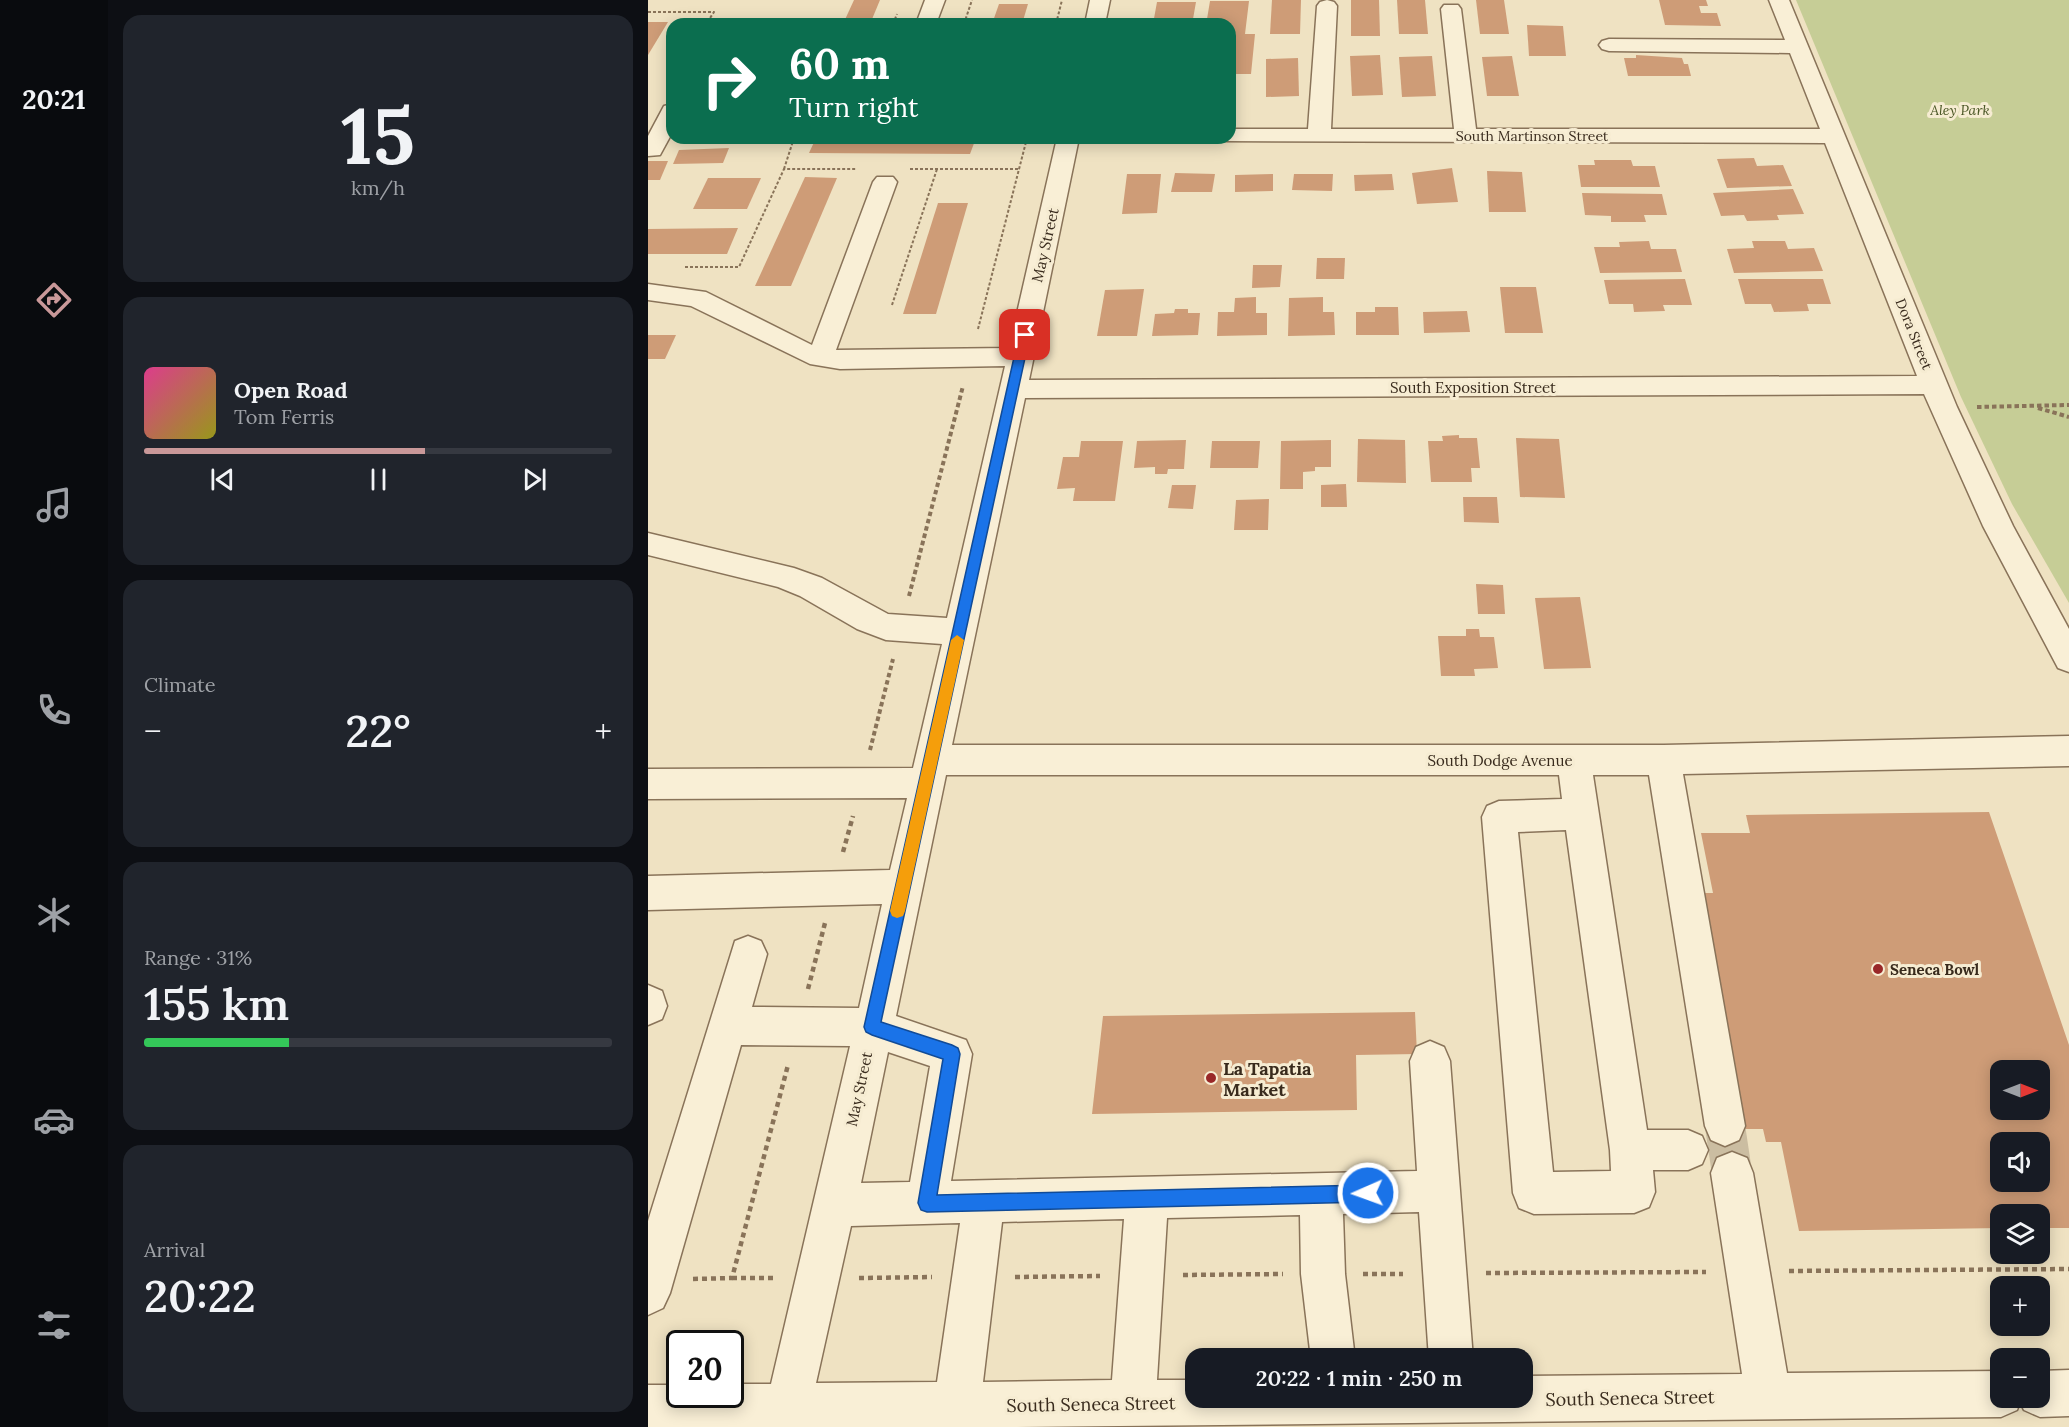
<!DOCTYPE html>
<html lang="en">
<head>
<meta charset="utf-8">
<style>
	:root { --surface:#171b24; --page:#20242c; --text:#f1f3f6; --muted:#9ea1a6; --line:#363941; --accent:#c99899 }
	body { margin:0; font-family:Lora,serif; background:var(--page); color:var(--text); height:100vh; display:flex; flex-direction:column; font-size:22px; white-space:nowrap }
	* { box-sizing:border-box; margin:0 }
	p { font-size:20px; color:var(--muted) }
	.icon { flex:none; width:33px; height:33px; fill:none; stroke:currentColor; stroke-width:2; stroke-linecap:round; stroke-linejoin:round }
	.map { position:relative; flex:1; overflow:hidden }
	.details { display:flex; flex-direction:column; gap:15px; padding:15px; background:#0d0f14; width:540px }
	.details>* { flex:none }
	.banner { position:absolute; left:18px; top:18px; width:570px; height:126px; border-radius:18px; box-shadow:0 3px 15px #0003; background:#0b6e4f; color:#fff; overflow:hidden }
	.needle { width:39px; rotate:90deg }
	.controls { position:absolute; left:1342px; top:1060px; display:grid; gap:12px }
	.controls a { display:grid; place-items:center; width:60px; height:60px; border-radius:12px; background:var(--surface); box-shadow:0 3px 15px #0003; font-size:30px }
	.speed { position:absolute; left:18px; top:1330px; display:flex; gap:12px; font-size:30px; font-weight:700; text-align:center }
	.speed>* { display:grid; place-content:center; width:78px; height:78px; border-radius:50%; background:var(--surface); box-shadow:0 3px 15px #0003; line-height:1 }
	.speed .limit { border:3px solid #111; border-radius:9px; background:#fff; color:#111 }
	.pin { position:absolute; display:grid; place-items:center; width:51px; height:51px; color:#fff; margin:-26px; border-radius:12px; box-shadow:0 3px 9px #0006 }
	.me { position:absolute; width:66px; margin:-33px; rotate:268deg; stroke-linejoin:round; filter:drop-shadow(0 0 4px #0008) }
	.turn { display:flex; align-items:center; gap:21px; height:126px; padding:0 24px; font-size:27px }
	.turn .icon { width:78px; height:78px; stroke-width:2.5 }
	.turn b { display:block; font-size:42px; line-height:51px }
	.big { font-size:45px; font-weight:600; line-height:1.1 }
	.details .widget { flex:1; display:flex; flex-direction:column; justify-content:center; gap:9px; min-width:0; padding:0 21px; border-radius:18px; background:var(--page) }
	.details .dial { align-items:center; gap:0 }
	.dial b { font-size:78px; line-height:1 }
	.song { display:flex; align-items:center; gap:18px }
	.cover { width:72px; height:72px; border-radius:9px; background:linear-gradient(135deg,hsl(330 70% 55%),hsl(60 70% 35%)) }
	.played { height:6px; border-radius:3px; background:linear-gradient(90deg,var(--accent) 60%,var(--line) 60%) }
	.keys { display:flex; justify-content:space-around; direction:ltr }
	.heat { display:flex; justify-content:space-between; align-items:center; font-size:33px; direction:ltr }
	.charge { height:9px; border-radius:4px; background:linear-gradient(90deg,#34c759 31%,var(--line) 0) }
	.trip { position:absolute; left:537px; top:1348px; width:348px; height:60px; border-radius:18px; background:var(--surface); box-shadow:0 3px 15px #0003; font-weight:600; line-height:60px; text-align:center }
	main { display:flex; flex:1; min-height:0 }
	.menu { display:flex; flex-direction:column; width:108px; justify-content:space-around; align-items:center; background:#090b0e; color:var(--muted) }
	.menu .icon { width:42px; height:42px }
	.menu .current { color:var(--accent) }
	.menu b { font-size:27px; color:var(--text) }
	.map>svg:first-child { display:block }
</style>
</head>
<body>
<main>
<nav class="menu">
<b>20:21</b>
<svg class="icon current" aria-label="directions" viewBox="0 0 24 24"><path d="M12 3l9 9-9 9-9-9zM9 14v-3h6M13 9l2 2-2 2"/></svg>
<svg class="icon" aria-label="music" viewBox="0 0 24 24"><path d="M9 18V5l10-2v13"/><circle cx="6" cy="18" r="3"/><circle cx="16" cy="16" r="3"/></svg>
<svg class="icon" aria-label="phone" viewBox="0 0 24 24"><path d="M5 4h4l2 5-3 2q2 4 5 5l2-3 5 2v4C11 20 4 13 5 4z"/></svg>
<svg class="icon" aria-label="climate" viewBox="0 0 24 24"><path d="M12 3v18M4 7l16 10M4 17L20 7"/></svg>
<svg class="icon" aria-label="car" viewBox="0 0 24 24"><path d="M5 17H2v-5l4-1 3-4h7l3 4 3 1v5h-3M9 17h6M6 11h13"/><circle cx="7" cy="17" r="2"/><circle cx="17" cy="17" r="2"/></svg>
<svg class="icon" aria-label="filters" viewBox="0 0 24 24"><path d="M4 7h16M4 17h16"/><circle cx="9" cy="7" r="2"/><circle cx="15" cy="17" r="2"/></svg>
</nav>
<section class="details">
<div class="widget dial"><b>15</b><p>km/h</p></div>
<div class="widget">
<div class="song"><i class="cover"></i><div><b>Open Road</b><p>Tom Ferris</p></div></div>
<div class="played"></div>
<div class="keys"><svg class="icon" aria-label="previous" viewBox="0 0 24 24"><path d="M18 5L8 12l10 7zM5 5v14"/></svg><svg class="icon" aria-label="pause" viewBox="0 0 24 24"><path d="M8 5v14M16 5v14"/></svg><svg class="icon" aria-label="next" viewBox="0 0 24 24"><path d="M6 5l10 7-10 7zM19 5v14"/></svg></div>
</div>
<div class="widget"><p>Climate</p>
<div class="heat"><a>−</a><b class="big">22°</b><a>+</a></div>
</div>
<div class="widget"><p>Range · 31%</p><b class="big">155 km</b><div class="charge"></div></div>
<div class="widget"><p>Arrival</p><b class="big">20:22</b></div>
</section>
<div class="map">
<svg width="1421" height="1427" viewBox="0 0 1421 1427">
	<rect width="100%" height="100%" fill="#efe2c2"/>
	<path fill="#c6cd96" d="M 1148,0 L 1421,0 L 1421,603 L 1364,504 L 1313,397 Z"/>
	<g fill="#ce9c77" fill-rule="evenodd">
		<path d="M 206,0 L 232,0 L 222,24 L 195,24 Z"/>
		<path d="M 624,0 L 653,0 L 652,34 L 622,34 Z"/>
		<path d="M 703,0 L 731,0 L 732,36 L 703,36 Z"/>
		<path d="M 749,0 L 777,0 L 780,34 L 751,34 Z"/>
		<path d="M 828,0 L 856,0 L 861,34 L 832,34 Z"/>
		<path d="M 1011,0 L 1058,0 L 1060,6 L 1051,6 L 1053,13 L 1069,13 L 1073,26 L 1017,25 Z"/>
		<path d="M 562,1 L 601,1 L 597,34 L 607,34 L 603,74 L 582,74 L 582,24 L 567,24 L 568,19 L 559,19 Z"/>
		<path d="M 509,2 L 548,2 L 545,19 L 536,19 L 535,24 L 505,24 Z"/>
		<path d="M 351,4 L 380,4 L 374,24 L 344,24 Z"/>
		<path d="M 0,22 L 20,22 L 0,55 Z"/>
		<path d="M 879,25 L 915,26 L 918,56 L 881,56 Z"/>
		<path d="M 732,55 L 735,95 L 704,96 L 702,56 Z"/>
		<path d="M 988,55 L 1034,58 L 1036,64 L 1040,64 L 1043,76 L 980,76 L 976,58 L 988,58 Z"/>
		<path d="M 784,56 L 788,96 L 754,97 L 751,57 Z"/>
		<path d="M 864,56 L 871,96 L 839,96 L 834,57 Z"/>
		<path d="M 650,58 L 651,96 L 618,97 L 618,59 Z"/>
		<path d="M 168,138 L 328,138 L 322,154 L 161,153 Z"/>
		<path d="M 81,148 L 75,163 L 25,164 L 31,150 Z"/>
		<path d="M 1106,158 L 1109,166 L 1135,165 L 1144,186 L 1079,188 L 1069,159 Z"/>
		<path d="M 946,160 L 983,160 L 985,166 L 1007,166 L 1012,187 L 933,187 L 930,165 L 947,165 Z"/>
		<path d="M 0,161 L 20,161 L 12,180 L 0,180 Z"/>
		<path d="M 804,168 L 810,202 L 769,204 L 764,173 Z"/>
		<path d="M 839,171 L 874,172 L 878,212 L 841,212 Z"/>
		<path d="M 527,173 L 567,174 L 564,192 L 523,192 Z"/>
		<path d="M 479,174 L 513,174 L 509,213 L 474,214 Z"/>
		<path d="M 625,174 L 625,191 L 587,192 L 587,175 Z"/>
		<path d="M 646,174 L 685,174 L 684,191 L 644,190 Z"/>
		<path d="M 744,174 L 746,190 L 707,191 L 706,175 Z"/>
		<path d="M 157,177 L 189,178 L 143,286 L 107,286 Z"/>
		<path d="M 60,178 L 113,178 L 99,209 L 45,209 Z"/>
		<path d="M 1145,189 L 1156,214 L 1129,215 L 1131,220 L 1099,221 L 1096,215 L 1073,216 L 1065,193 Z"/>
		<path d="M 934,193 L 1014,194 L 1019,215 L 996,215 L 998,222 L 963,222 L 963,216 L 937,215 Z"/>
		<path d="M 290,203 L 320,203 L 288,314 L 255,314 Z"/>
		<path d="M 90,228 L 79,254 L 0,254 L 0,229 Z"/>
		<path d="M 1001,241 L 1003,249 L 1028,249 L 1034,272 L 952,273 L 946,247 L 972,247 L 971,242 Z"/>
		<path d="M 1104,241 L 1137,241 L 1140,249 L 1166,248 L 1175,271 L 1086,273 L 1079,249 L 1106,248 Z"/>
		<path d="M 669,258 L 697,258 L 696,279 L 668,279 Z"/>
		<path d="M 605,265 L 634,265 L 632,287 L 604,288 Z"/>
		<path d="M 1037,279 L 1044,305 L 1015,305 L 1017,311 L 986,312 L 985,304 L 961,304 L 956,280 Z"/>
		<path d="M 1090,279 L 1175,279 L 1183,304 L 1159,304 L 1161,311 L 1126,312 L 1123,304 L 1097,304 Z"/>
		<path d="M 852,287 L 888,287 L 895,333 L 857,333 Z"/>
		<path d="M 496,289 L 489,336 L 449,336 L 457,290 Z"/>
		<path d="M 608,297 L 608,313 L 619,313 L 619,335 L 569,336 L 570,312 L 586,312 L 587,298 Z"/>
		<path d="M 675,297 L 675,312 L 686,312 L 687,335 L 640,336 L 641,298 Z"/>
		<path d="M 727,307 L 750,307 L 751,335 L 708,335 L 708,312 L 727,312 Z"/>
		<path d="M 527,309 L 540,309 L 540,313 L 552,313 L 550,335 L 504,336 L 507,314 L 526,313 Z"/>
		<path d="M 819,311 L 822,332 L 776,333 L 775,312 Z"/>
		<path d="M 0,335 L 28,335 L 17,359 L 0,359 Z"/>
		<path d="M 811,435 L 811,438 L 829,438 L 832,468 L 823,468 L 824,482 L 783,482 L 780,441 L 795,441 L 794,436 Z"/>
		<path d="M 868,438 L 911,439 L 917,498 L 872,497 Z"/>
		<path d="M 710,439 L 757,440 L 758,483 L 709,482 Z"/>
		<path d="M 538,440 L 536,469 L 520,469 L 519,474 L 507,474 L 507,467 L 486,468 L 489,441 Z"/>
		<path d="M 683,440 L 683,467 L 667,467 L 667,471 L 655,472 L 655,489 L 632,489 L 633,441 Z"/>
		<path d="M 433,441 L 475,441 L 467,501 L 425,501 L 427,488 L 409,489 L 415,457 L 431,457 Z"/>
		<path d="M 564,441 L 612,441 L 610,468 L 562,468 Z"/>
		<path d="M 698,484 L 699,507 L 673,507 L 673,485 Z"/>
		<path d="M 524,485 L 548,485 L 545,509 L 520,508 Z"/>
		<path d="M 815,497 L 849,497 L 851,523 L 816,522 Z"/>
		<path d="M 621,499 L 620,530 L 586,530 L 588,500 Z"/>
		<path d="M 828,584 L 855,585 L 857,614 L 830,614 Z"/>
		<path d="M 932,597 L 943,668 L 896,669 L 887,598 Z"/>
		<path d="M 818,629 L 831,629 L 832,637 L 846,637 L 850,668 L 826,669 L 827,676 L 793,676 L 790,636 L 818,636 Z"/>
		<path d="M 1341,812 L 1421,1045 L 1421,1228 L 1392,1228 L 1392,1215 L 1353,1215 L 1353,1228 L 1151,1231 L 1133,1142 L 1118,1142 L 1115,1129 L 1094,1129 L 1051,893 L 1065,893 L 1053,833 L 1102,833 L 1098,815 ZM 1353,1071 L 1392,1071 L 1392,1110 L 1353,1110 ZM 1353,1143 L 1392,1143 L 1392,1182 L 1353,1182 Z"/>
		<path d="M 767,1012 L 769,1054 L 708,1055 L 709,1110 L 444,1114 L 455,1016 Z"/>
	</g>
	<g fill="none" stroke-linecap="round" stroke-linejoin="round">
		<path stroke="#cbbda1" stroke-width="40" stroke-dasharray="40 20" stroke-linecap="butt" d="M 1077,1126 L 1084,1173"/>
		<defs>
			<g id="minor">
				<path d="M 277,0 L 297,0 L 288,24 L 268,24 Z"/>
				<path d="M 442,0 L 462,0 L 457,24 L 437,24 Z"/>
				<path d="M 679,0 L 686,2 L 689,6 L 683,129 L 806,129 L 793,9 L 796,5 L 810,5 L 813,9 L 828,129 L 1172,129 L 1142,53 L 961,51 L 954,49 L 951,45 L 954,41 L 961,39 L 1137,40 L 1121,0 L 1141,0 L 1309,407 L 1365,526 L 1421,629 L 1421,672 L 1410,668 L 1335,526 L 1276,394 L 377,398 L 304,745 L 1016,745 L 1421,736 L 1421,766 L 1035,774 L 1097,1126 L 1091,1140 L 1077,1146 L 1063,1140 L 1057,1126 L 1001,775 L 945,775 L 999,1130 L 1040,1130 L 1054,1136 L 1060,1150 L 1054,1164 L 1040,1170 L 1005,1170 L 1007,1192 L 1001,1207 L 986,1213 L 886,1214 L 871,1208 L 865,1193 L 834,817 L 839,806 L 851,801 L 914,799 L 911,775 L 298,775 L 248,1016 L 318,1040 L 324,1054 L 303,1181 L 769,1171 L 762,1061 L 768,1047 L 782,1041 L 796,1047 L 802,1061 L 825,1359 L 781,1359 L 771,1212 L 695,1214 L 697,1274 L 707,1359 L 663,1359 L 653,1274 L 652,1215 L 519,1218 L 509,1380 L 548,1380 L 548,1398 L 874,1398 L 874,1376 L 1094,1374 L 1063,1173 L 1069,1158 L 1084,1152 L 1099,1158 L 1105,1173 L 1139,1373 L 1353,1371 L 1353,1398 L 1392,1398 L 1392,1371 L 1421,1370 L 1421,1416 L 1392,1417 L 1376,1410 L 1372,1402 L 1369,1410 L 1353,1417 L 369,1427 L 0,1427 L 0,1385 L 32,1385 L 32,1395 L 82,1395 L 82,1384 L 123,1384 L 202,1046 L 93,1045 L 22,1293 L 15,1308 L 0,1315 L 0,1221 L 87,941 L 100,936 L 113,941 L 119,954 L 104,1007 L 211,1008 L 234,904 L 0,910 L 0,876 L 242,870 L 259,798 L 0,799 L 0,769 L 265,768 L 294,644 L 238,640 L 209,629 L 152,596 L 130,587 L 0,555 L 0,533 L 146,568 L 174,578 L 240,614 L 299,618 L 357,366 L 192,369 L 162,364 L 43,306 L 0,300 L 0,284 L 58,292 L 164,345 L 225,182 L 229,177 L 245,177 L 249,182 L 188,350 L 361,348 L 409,138 L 431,138 L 381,380 L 1269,376 L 1177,143 L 574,141 L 572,138 L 582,138 L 582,129 L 660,129 L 669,6 L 672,2 ZM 918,830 L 962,1150 L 963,1171 L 905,1172 L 870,832 ZM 240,1052 L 282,1066 L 262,1182 L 213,1183 ZM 476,1219 L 464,1380 L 335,1382 L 354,1222 ZM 312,1223 L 289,1382 L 168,1383 L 203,1226 Z"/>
				<path d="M 24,104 L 24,133 L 12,155 L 0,156 L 0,136 L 16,106 Z"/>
				<path d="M 0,985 L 14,991 L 19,1006 L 14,1019 L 0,1025 Z"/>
			</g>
		</defs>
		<use href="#minor" stroke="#897359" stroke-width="3"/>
		<g stroke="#897359" stroke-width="2" stroke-dasharray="3 2" stroke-linecap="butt">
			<path d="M 0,12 L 66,12 L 58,24"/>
			<path d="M 245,24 L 249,14"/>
			<path d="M 316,24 L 324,0"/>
			<path d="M 408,24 L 414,0"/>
			<path d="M 136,169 L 146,138"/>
			<path d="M 262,169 L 371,169"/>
			<path d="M 37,267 L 91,267 L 136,169 L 209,169"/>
			<path d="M 244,305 L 289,169"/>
			<path d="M 330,329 L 379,138"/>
		</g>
		<g stroke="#897359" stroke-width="4" stroke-dasharray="4.5 3" stroke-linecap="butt">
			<path d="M 1329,407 L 1421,405"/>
			<path d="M 1390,408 L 1421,417"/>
			<path d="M 261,596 L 315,386"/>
			<path d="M 222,750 L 245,659"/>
		</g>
		<g stroke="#897359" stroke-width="4.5" stroke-dasharray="5 4" stroke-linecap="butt">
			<path d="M 195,852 L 205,816"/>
			<path d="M 160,989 L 177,923"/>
			<path d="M 1141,1271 L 1421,1269"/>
			<path d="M 838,1273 L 1058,1272"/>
			<path d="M 715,1274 L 755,1274"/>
			<path d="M 535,1275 L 635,1274"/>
			<path d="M 367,1277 L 452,1276"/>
			<path d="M 84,1278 L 128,1278"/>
			<path d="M 211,1278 L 284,1277"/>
			<path d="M 45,1279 L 84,1278 L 140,1065"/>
		</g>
		<use href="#minor" fill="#f9efd6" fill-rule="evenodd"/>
	</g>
	<path fill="#1a73e8" stroke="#114b97" stroke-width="1.5" d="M 377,331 L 382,335 L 233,1022 L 304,1045 L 310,1048 L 312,1054 L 289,1195 L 720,1185 L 726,1187 L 729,1193 L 726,1199 L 720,1202 L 279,1212 L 273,1210 L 270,1203 L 295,1059 L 224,1035 L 218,1032 L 216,1027 L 371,335 Z"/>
	<path fill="#f59e0b" d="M 309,635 L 316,640 L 257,911 L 255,916 L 249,918 L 244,916 L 242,911 L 303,640 Z"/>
	<g fill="#992828" stroke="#f6ecd2" stroke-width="2">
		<circle cx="1230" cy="969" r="6"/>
		<circle cx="563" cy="1078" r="6"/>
	</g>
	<g text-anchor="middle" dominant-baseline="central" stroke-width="6" stroke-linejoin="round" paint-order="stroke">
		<g font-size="14" font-style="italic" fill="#495524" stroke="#f6ecd2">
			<text x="1312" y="110">Aley Park</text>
		</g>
		<g font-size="14" fill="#392b1d" stroke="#f6ecd2">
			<text x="884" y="136">South Martinson Street</text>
			<text transform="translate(1266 334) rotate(68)">Dora Street</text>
		</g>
		<g font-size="15" fill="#392b1d" stroke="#f6ecd2">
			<text transform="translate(397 245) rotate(-77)">May Street</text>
			<text x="825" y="387">South Exposition Street</text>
			<text x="852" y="760">South Dodge Avenue</text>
			<text transform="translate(211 1089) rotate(-78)">May Street</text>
		</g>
		<g font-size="15" font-weight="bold" fill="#392b1d" stroke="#f6ecd2" text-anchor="start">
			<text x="1242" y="969">Seneca Bowl</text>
		</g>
		<g font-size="18" font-weight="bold" fill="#392b1d" stroke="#f6ecd2" text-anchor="start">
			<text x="575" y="1068">La Tapatia<tspan x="575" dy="21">Market</tspan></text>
		</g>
		<g font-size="18" fill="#392b1d" stroke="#f6ecd2">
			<text transform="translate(982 1398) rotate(-1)">South Seneca Street</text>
			<text transform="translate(443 1404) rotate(-1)">South Seneca Street</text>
		</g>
	</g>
</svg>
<div class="controls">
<a><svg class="needle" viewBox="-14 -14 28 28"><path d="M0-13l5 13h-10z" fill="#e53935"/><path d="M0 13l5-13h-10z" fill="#9ea1a6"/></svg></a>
<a><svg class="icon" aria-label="sound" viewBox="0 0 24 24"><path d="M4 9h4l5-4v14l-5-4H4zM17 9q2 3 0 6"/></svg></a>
<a><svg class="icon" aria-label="layers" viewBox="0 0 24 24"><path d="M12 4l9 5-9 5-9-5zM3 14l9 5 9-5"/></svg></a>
<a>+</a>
<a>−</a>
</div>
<div class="speed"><div class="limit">20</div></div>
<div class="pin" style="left:377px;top:335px;background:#d93025"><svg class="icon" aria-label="arrive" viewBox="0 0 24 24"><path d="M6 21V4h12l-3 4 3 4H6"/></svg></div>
<svg class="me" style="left:720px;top:1193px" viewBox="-20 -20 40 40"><circle r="17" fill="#1a73e8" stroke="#fff" stroke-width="3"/><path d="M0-11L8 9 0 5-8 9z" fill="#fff"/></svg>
<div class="trip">20:22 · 1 min · 250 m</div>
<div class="banner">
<div class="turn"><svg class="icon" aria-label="right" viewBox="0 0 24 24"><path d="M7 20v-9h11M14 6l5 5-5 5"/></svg><div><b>60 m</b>Turn right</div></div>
</div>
</div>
</main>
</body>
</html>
